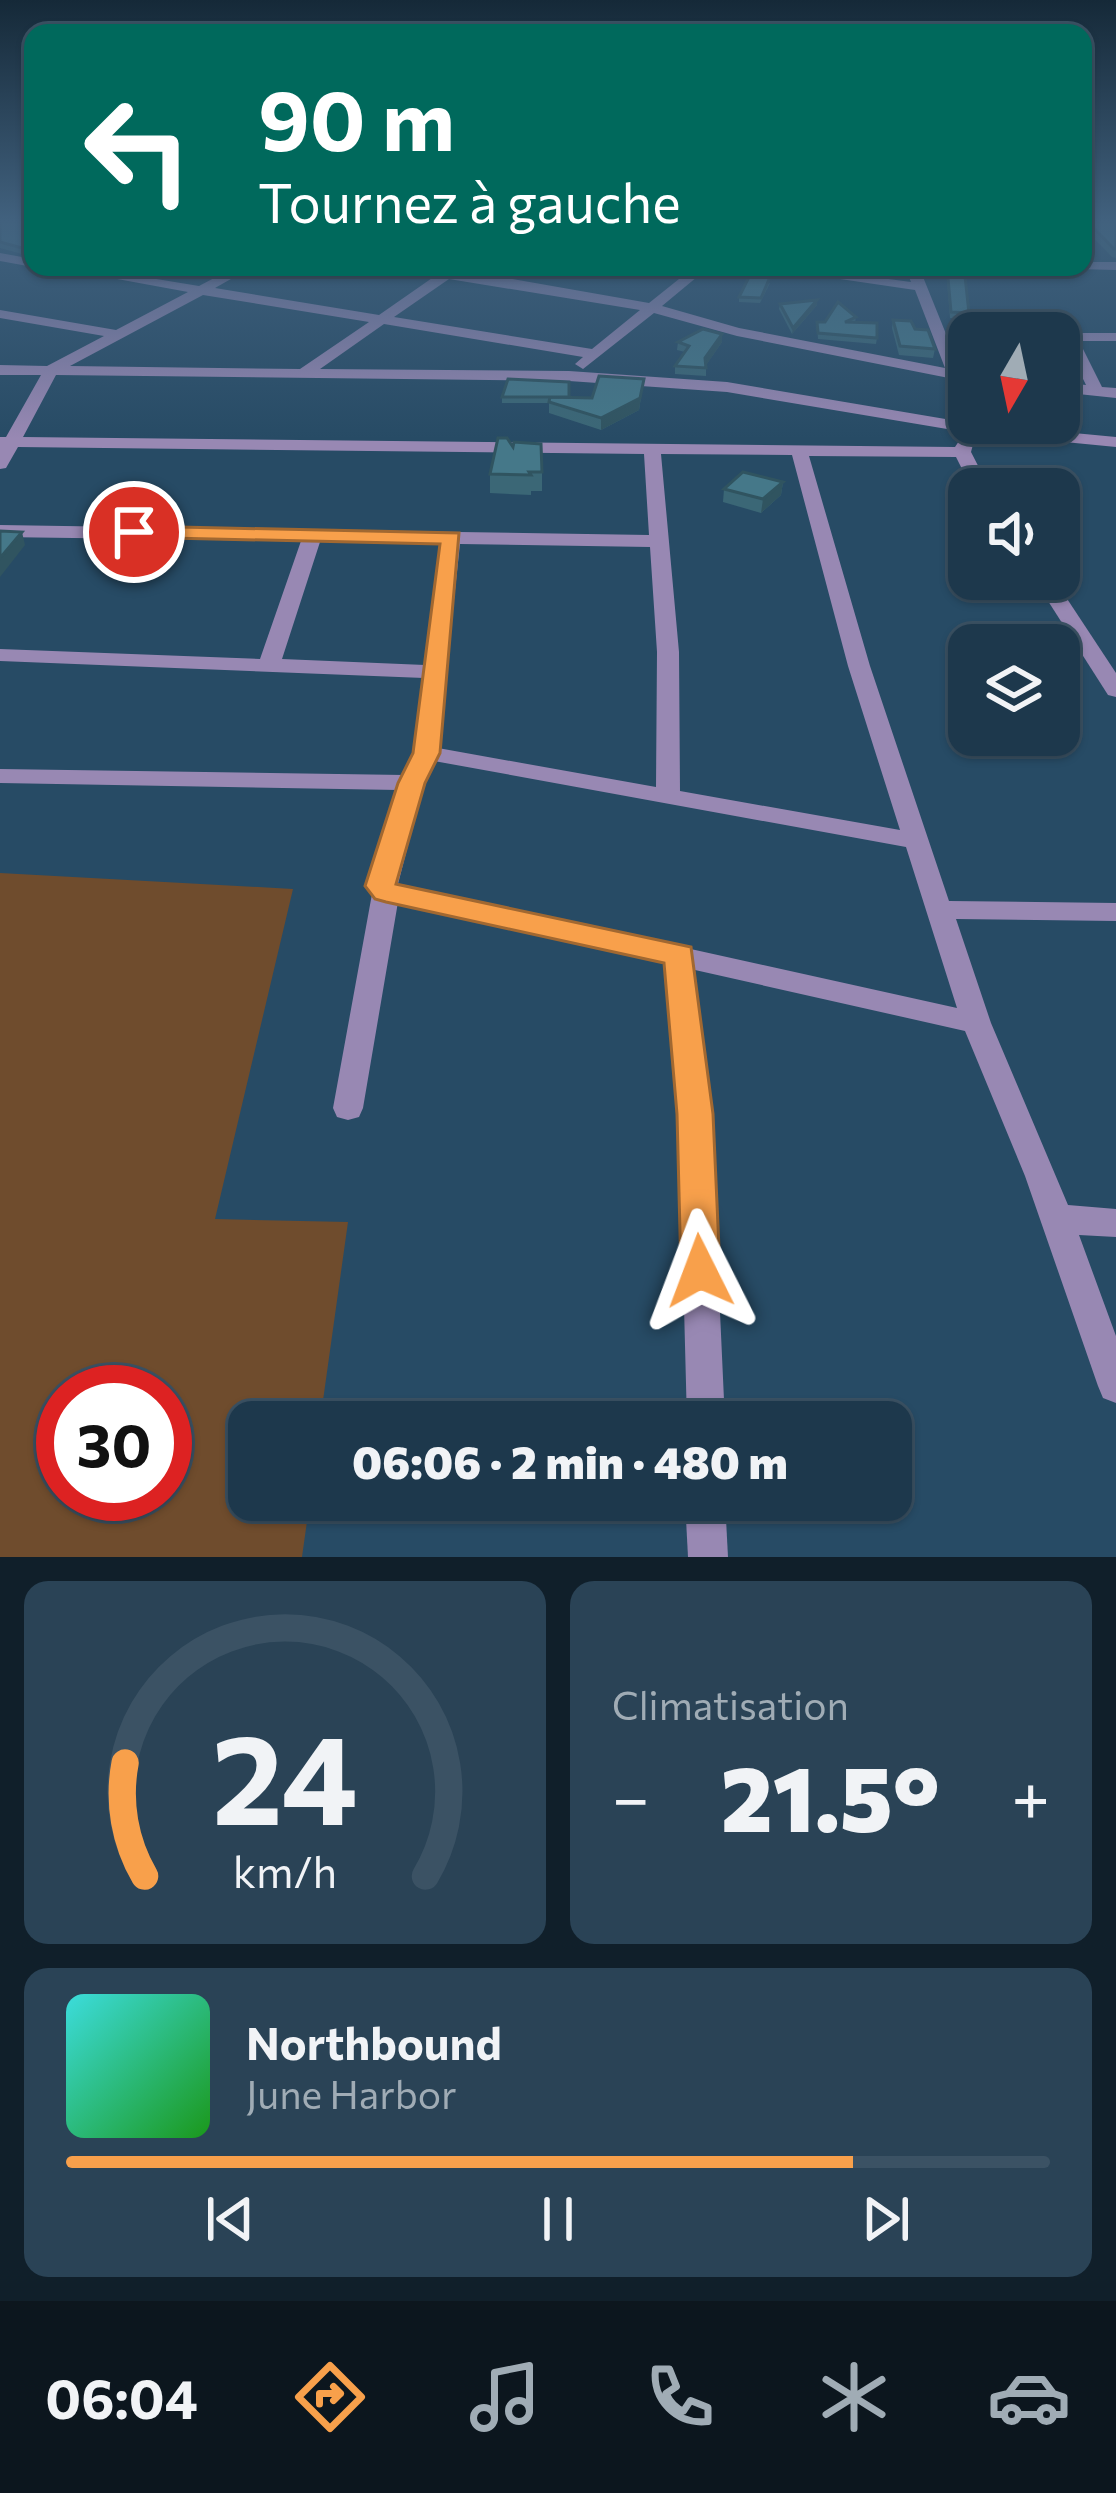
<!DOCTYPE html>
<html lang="fr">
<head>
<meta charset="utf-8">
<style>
	:root { --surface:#1d384c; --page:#2a4356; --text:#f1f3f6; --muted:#a0acb5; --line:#3b5264; --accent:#f8a04b }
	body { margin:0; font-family:Commissioner,sans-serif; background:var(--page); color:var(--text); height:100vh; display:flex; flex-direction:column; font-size:45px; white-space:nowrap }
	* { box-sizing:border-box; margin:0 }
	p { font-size:39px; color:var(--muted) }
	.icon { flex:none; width:66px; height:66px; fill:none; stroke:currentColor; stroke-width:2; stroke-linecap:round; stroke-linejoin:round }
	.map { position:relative; height:1557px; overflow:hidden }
	.drawer { display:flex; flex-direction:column; gap:24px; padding:24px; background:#101f2a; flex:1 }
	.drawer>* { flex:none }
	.top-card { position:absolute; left:24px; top:24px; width:1068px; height:252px; border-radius:24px; box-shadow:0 3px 9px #0004,0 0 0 3px var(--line); background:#00695c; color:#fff; overflow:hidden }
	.needle { width:78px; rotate:189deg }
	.controls { position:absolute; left:948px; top:312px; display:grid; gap:24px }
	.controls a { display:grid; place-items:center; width:132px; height:132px; border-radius:24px; background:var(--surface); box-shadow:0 3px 9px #0004,0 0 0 3px var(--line); font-size:60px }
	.speed { position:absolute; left:36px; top:1365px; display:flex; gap:24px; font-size:60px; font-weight:700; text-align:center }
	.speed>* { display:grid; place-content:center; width:156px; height:156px; border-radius:50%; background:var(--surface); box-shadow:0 3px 9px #0004,0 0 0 3px var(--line); line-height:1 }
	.speed .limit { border:18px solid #d22; background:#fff; color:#111 }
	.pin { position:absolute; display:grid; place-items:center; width:102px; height:102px; color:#fff; margin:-51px; border:6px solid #fff; border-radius:50%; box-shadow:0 3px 12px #0007 }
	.me { position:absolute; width:132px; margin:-66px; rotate:357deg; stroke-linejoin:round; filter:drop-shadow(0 0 9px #0008) }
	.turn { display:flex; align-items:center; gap:42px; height:252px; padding:0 36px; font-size:54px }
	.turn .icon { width:156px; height:156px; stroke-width:2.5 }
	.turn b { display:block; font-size:84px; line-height:102px }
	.big { font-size:90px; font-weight:800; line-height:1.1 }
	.drawer .card { flex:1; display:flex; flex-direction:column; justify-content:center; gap:18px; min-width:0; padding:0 42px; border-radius:24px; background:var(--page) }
	.drawer .dial { align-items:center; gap:0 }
	.dial svg { height:312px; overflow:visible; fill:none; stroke:var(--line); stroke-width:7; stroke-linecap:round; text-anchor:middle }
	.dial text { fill:var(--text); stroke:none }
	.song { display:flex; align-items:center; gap:36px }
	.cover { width:144px; height:144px; border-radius:18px; background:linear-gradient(135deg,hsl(180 70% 55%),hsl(120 70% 35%)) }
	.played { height:12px; border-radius:6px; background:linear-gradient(90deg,var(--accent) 80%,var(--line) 80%) }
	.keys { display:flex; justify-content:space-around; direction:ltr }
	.heat { display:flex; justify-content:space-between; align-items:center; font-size:66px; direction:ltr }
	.drawer .tiles { flex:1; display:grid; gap:24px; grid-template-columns:1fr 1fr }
	.card:last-child { grid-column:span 2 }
	.trip { position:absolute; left:228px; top:1401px; width:684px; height:120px; border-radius:24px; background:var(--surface); box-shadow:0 3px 9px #0004,0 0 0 3px var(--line); font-weight:800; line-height:120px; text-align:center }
	.dock { display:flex; height:192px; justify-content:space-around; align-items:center; background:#0c161e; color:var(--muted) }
	.dock .icon { width:84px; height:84px }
	.dock .selected { color:var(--accent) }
	.dock b { font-size:54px; color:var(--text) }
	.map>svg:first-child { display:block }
</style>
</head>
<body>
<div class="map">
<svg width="1116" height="1557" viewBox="0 0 1116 1557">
	<rect width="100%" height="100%" fill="#274b65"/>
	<path fill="#6f4c2d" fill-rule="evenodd" d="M 0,873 L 293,889 L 215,1219 L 348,1222 L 320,1422 L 249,1422 L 249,1500 L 310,1500 L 302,1557 L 0,1557 ZM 63,1392 L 165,1392 L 165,1494 L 63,1494 Z"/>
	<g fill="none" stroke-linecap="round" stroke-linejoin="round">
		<g fill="#9888b3" fill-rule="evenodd">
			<path d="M 0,253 L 33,259 L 33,267 L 0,261 Z"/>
			<path d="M 1083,262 L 1116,262 L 1116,270 L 1078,269 Z"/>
			<path d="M 52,267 L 83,267 L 199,286 L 235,267 L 252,267 L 215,288 L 379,315 L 435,276 L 394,267 L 450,268 L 649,303 L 694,267 L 709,267 L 662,306 L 739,328 L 945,368 L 915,290 L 759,267 L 797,267 L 911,282 L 905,267 L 919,267 L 961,371 L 969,372 L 969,382 L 737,336 L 654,313 L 583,369 L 575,364 L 583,357 L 384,324 L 320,369 L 569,371 L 727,382 L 969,423 L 1116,437 L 1116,447 L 972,433 L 975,437 L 971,452 L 990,489 L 972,489 L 956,457 L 809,456 L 870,666 L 949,901 L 1116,903 L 1116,921 L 956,919 L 991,1023 L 1068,1205 L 1116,1209 L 1116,1237 L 1079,1235 L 1116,1336 L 1116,1403 L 1103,1398 L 1098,1386 L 1025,1176 L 965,1031 L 695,970 L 711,1114 L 725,1422 L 687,1422 L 679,1114 L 667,964 L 398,902 L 363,1108 L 359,1117 L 348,1120 L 337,1117 L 333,1108 L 372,894 L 370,890 L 398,790 L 0,783 L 0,769 L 404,775 L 414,753 L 424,678 L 0,661 L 0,649 L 260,659 L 301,541 L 0,537 L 0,525 L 649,535 L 644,454 L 18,447 L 6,468 L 0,469 L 0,437 L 6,437 L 41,375 L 0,375 L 0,365 L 47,366 L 104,336 L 0,318 L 0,310 L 116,330 L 188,292 ZM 449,279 L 640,310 L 592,349 L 394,317 ZM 203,295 L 369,322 L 300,369 L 70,366 ZM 56,375 L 569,381 L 727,392 L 965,432 L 955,447 L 23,437 ZM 661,454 L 792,455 L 848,666 L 900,830 L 680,791 L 679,652 ZM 320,542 L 441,543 L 425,665 L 282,659 ZM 460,544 L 650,547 L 657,652 L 656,787 L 438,748 ZM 434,761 L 906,847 L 957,1008 L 398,884 L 424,783 Z"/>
			<path d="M 1054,333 L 1116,333 L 1116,341 L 1079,341 L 1102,387 L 1116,388 L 1116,398 L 1059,392 L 1059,382 L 1086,385 L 1064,340 L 1059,340 L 1059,333 Z"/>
			<path d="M 1034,579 L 1054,579 L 1116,673 L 1116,697 L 1108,695 Z"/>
			<path d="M 685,1500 L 725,1500 L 728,1557 L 688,1557 Z"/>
		</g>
	</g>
	<g fill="#3b6776">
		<path d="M 0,221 L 33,221 L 33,257 L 0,248 Z"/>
		<path d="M 1083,221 L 1116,221 L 1116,258 L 1112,257 L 1083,227 Z"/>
		<path d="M 946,267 L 964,267 L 968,319 L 950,318 Z"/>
		<path d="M 770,283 L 760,303 L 739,302 L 739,297 Z"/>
		<path d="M 817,300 L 817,305 L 792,334 L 779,309 L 780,304 Z"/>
		<path d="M 856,317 L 855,322 L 877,338 L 876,344 L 818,339 L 817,322 Z"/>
		<path d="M 893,320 L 915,329 L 935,349 L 933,358 L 899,355 L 892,328 Z"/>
		<path d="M 722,334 L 722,342 L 706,365 L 706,376 L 675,374 L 675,366 L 685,352 L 677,350 L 678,342 Z"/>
		<path d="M 644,379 L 639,410 L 601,430 L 549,413 L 549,403 L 502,403 L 502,397 L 592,398 Z"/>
		<path d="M 513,447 L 542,472 L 542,491 L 531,491 L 531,495 L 490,493 L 490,474 Z"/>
		<path d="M 783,482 L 781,495 L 761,513 L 723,502 L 724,489 Z"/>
	</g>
	<g fill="#305460">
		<path d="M 817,300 L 817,305 L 792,334 L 793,328 Z"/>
		<path d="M 722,334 L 722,342 L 705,367 L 705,358 Z"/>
		<path d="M 644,379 L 639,410 L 601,430 L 601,418 Z"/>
		<path d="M 783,482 L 781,495 L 761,513 L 763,499 Z"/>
		<path d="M 22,532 L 25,545 L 0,577 L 0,558 Z"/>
	</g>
	<g fill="#457889" stroke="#305460" stroke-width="3">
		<path d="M 0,221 L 33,221 L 33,251 L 0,242 Z"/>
		<path d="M 1087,221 L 1116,221 L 1116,249 L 1114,249 Z"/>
		<path d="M 947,267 L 964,267 L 969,313 L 951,312 Z"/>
		<path d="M 750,275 L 770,277 L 761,298 L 739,297 Z"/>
		<path d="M 817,300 L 793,328 L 780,304 Z"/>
		<path d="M 838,302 L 856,317 L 845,322 L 877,323 L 877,338 L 818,333 L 817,322 L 825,322 Z"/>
		<path d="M 893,320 L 911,321 L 915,329 L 928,330 L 935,349 L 900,346 Z"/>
		<path d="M 703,329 L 722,334 L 705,358 L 706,368 L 675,366 L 689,346 L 678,342 Z"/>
		<path d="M 599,376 L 644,379 L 640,398 L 601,418 L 549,402 L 550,397 L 592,398 Z"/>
		<path d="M 508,379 L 569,382 L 569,397 L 502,397 Z"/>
		<path d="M 498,438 L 507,438 L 513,447 L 514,442 L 541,444 L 542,472 L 529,472 L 531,475 L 490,474 Z"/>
		<path d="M 743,472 L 783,482 L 763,499 L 724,489 Z"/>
		<path d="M 0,531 L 22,532 L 0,558 Z"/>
	</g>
	<linearGradient id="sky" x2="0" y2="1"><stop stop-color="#152938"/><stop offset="0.5" stop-color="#41617e"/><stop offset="1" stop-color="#41617e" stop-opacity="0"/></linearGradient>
	<rect width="1116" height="439" fill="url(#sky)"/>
	<path fill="#f8a04b" stroke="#a16831" stroke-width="3" d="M 134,526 L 459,533 L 440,753 L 425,783 L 396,884 L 691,947 L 713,1114 L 720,1271 L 714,1284 L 700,1289 L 686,1284 L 681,1271 L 677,1114 L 664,963 L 386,902 L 375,899 L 365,886 L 398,783 L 413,753 L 440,544 L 126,537 L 123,532 Z"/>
</svg>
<div class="controls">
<a><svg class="needle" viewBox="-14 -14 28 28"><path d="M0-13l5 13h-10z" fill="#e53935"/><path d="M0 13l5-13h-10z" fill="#a0acb5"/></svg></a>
<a><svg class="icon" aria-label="sound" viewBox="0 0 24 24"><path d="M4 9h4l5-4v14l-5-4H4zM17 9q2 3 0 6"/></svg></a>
<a><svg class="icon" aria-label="layers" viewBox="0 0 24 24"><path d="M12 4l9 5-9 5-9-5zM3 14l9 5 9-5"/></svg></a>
</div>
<div class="speed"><div class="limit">30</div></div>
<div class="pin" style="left:134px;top:532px;background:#d93025"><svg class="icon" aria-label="arrive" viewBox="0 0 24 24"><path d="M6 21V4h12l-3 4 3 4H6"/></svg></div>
<svg class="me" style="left:700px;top:1271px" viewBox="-20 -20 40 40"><path d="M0-17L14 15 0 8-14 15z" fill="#f8a04b" stroke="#fff" stroke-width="4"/></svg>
<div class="trip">06:06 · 2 min · 480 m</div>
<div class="top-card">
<div class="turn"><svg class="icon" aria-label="left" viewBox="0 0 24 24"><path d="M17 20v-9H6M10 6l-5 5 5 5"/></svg><div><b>90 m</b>Tournez à gauche</div></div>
</div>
</div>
<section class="drawer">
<div class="tiles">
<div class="card dial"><svg viewBox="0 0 100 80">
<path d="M14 69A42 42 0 1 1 86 69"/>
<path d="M14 69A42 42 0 0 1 9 40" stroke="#f8a04b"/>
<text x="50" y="56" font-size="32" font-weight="700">24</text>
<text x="50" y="72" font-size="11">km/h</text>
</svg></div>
<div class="card"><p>Climatisation</p>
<div class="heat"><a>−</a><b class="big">21.5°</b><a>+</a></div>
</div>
<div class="card">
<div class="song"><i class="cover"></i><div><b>Northbound</b><p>June Harbor</p></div></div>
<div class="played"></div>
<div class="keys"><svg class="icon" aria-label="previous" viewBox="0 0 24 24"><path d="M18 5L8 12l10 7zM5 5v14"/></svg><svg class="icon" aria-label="pause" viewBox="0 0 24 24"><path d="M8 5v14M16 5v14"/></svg><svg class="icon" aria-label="next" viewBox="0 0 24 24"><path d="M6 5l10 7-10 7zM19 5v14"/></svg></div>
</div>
</div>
</section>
<nav class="dock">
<b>06:04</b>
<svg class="icon selected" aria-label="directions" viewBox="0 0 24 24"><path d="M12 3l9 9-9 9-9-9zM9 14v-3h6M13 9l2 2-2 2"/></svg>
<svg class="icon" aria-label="music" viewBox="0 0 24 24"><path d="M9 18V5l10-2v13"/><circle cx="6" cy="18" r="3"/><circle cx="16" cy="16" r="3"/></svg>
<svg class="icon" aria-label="phone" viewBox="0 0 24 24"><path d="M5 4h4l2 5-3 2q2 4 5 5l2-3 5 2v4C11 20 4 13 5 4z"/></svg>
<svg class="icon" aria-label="climate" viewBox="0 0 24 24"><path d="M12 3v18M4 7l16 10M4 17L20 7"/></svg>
<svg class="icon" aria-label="car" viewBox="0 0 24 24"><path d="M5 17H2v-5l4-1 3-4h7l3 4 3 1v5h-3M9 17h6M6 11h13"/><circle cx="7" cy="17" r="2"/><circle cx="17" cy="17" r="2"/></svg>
</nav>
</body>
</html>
